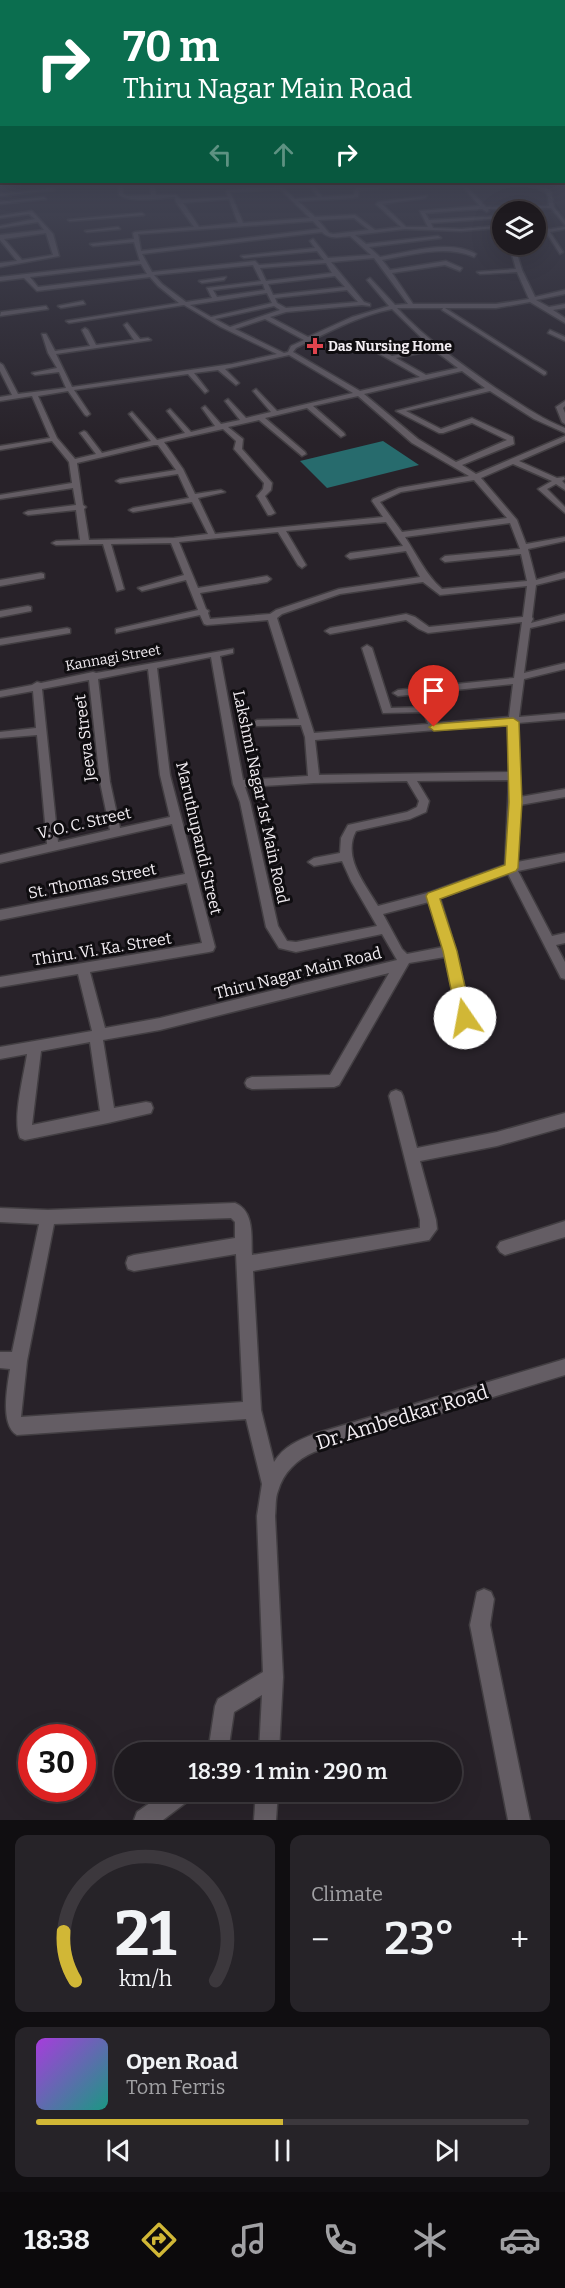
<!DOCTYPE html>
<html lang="en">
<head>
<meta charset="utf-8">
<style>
	:root { --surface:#1e1a1f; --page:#262328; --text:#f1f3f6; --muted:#a1a1a4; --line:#3c383d; --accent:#d1b736 }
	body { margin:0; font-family:Bitter,serif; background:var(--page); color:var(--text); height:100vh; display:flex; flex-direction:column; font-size:22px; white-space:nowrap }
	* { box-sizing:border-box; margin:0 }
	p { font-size:20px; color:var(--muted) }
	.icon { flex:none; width:33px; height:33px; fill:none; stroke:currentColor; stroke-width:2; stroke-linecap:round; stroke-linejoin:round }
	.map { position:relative; height:1820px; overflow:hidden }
	.details { display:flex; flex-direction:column; gap:15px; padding:15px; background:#100e11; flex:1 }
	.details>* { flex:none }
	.guide { position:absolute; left:0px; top:0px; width:566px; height:183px; box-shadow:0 6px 24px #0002,0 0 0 2px var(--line); background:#0b6e4f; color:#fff; overflow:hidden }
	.fabs { position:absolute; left:492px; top:201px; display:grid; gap:12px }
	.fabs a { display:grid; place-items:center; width:54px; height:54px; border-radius:50%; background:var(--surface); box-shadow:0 6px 24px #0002,0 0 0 2px var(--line); font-size:30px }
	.speed { position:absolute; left:18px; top:1724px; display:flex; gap:12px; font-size:30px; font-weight:700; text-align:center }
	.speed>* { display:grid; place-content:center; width:78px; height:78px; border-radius:50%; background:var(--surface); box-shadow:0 6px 24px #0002,0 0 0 2px var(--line); line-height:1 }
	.speed .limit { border:9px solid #d22; background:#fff; color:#111 }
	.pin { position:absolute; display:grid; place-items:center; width:51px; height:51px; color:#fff; margin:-62px -26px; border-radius:50% 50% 50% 0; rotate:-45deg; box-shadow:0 0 6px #0007 }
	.pin .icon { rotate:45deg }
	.me { position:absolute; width:66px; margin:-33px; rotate:348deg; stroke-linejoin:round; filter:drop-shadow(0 0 4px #0008) }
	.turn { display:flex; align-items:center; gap:21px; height:126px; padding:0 24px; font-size:27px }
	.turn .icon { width:78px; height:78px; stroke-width:2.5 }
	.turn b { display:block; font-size:42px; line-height:51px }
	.lanes { display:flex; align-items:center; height:57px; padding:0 24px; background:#0003; justify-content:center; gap:30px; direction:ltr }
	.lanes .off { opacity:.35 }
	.big { font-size:45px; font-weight:600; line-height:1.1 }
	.details .widget { flex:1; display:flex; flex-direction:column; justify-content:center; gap:9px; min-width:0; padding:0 21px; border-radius:12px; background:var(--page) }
	.details .dial { align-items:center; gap:0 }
	.dial svg { height:156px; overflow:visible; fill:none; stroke:var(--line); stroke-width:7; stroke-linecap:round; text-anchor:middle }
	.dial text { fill:var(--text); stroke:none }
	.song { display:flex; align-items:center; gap:18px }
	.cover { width:72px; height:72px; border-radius:9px; background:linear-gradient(135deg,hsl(280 70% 55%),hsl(170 70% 35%)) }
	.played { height:6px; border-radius:3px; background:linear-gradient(90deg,var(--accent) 50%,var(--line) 50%) }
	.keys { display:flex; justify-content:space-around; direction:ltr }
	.heat { display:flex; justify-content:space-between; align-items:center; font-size:33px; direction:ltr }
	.details .tiles { flex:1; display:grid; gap:15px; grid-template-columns:1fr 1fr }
	.widget:last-child { grid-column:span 2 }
	.trip { position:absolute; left:114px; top:1742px; width:348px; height:60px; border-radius:30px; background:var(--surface); box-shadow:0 6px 24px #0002,0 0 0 2px var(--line); font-weight:600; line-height:60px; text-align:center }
	.tabs { display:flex; height:96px; justify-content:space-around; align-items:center; background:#0c0a0c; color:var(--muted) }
	.tabs .icon { width:42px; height:42px }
	.tabs .on { color:var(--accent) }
	.tabs b { font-size:27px; color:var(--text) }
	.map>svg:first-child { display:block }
</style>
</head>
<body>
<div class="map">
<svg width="565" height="1820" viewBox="0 0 565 1820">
	<rect width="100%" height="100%" fill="#282229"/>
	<path fill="#276b6d" d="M 383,441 L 419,465 L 327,488 L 300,461 Z"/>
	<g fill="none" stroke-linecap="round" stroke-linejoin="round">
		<defs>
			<g id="minor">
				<path d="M 118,186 L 122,186 L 123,194 L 127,196 L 151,195 L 150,186 L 154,186 L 156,195 L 176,195 L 181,200 L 228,197 L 226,191 L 228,190 L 277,186 L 281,186 L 295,199 L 318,197 L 310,186 L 314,186 L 322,197 L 354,195 L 355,189 L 357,188 L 402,186 L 359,190 L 358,197 L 351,198 L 298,201 L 315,217 L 355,215 L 375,230 L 401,227 L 376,204 L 378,202 L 427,196 L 425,198 L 382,204 L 406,227 L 428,227 L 420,211 L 480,206 L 462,186 L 466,186 L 486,207 L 549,206 L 547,192 L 536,186 L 541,186 L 551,191 L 554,207 L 565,221 L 565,225 L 551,208 L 488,209 L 489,211 L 487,212 L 482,209 L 425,213 L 429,220 L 502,216 L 502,218 L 431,223 L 433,228 L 461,229 L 496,226 L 498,228 L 461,231 L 405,229 L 355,235 L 366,244 L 438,236 L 441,238 L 369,247 L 380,257 C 409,252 449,239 476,254 L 474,257 C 446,244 412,255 382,260 L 390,270 L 446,261 L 462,268 L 460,271 L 445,265 L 392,273 L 413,304 L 496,304 L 529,299 L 517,272 L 480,274 L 477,272 L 516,269 L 509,244 L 514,244 L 522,270 L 535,297 L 565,290 L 565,294 L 536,300 L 549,307 L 565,304 L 565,308 L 553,310 L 565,318 L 565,323 L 530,302 L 496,308 L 445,308 L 546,372 L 546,374 L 544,375 L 442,310 L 443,308 L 397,308 C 426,339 460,363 494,387 C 516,401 539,418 565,428 L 565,433 L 534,419 L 490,391 L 406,411 L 441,429 L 472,418 L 513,437 L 514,444 L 462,465 L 476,474 L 565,436 L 565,441 L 519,461 L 557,478 L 564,477 L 565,479 L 562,481 L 565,484 L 565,490 L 556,484 L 547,489 L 565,507 L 565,513 L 538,489 L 552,481 L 513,464 L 481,478 L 517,520 L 526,544 L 565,537 L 565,541 L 528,549 L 536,580 L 565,572 L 565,578 L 536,585 L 532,617 L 533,619 L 531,623 L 565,614 L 565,620 L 530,628 L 524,673 L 565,663 L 565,669 L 524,679 L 519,717 L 565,713 L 565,719 L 518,723 L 520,797 L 565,789 L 565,797 L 520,805 L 517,862 L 565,853 L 565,861 L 518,871 L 552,936 L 565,933 L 565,943 L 556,945 L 565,962 L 565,979 L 561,978 L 508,874 L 440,898 L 456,951 L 472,1018 L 470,1022 L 465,1024 L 460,1022 L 458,1018 L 445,957 L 409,963 L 339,1085 L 334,1087 L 252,1089 L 247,1087 L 245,1083 L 247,1079 L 252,1077 L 330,1075 L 389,973 L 160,1030 L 103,1040 L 114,1108 L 146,1102 L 151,1103 L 153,1108 L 151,1113 L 108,1123 L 25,1140 L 20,1138 C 12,1119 24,1075 27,1054 L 0,1059 L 0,1047 L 92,1031 L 78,974 L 0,987 L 0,977 L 202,943 L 187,883 L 0,920 L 0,910 L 185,874 L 172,824 L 0,863 L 0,855 L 47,844 L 37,735 L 0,738 L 0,732 L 36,728 L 33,691 L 0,697 L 0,691 L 32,685 L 37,682 L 41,683 L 93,672 L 96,673 L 233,649 L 233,653 L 220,656 L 243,780 L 308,776 L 305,737 L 301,725 L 257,726 L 252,723 L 257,720 L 299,719 L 268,620 L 207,625 L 204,624 L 200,615 L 116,633 L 116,629 L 198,610 L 186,580 L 142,591 L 138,588 L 184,575 L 171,543 L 111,544 L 124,589 L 117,591 L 103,544 L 56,545 L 52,543 L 56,541 L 80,540 L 76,510 L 28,515 L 24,513 L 28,511 L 76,505 L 73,488 L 0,499 L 0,495 L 72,483 L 69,462 L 52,441 L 0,450 L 0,446 L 50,438 L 32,396 L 0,401 L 0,397 L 12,395 L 0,371 L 0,363 L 3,365 L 18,394 L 66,388 L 59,372 L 35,375 L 32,373 L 57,368 L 48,353 L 42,334 L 46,334 L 55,351 L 90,346 L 82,330 L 85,328 L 88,330 L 96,345 L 134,340 L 124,325 L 127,323 L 140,339 L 148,338 L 151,340 L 56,354 L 72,387 L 232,364 L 277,354 L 221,327 L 184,305 L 69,323 L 66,321 L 179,303 L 158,286 L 150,277 L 37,291 L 24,278 L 0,281 L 0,277 L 140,261 L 134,242 L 93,246 L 90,244 L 134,239 L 133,233 L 135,232 L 194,227 L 176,202 L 175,197 C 159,198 132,203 119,195 ZM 280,189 L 310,218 L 243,223 L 230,192 ZM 229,199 L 238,223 L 199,227 L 183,203 ZM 354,218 L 369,230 L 333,234 L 329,233 L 318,220 ZM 313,221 L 320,229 L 141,251 L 138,234 ZM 322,232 C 330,240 340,237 350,236 L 371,255 L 328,258 L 313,239 L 310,241 L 315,248 L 241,256 L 244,258 L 317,251 L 324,260 L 259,265 L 255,261 L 152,272 L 142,254 ZM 374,258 L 408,304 L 395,305 L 370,278 L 367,280 L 389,306 L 352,317 L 308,337 L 270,317 L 286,312 L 362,305 L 370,306 L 370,304 L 364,302 L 331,262 ZM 326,263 L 332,273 L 266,281 L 260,268 ZM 141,264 L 147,274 L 38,287 L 30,277 ZM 253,265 L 261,281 L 207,288 L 212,298 L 186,302 L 162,284 L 154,275 ZM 335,276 L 345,287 L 273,295 L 268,284 ZM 263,284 L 265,290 L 217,297 L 213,290 ZM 347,290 L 358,302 L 286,308 L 277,303 L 275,298 ZM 267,293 L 272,303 L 211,317 L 190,305 ZM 274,306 L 280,310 L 230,327 L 215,319 ZM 392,309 L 431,347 L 392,356 L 370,344 L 346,350 L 349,352 L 369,348 L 420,377 L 360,391 L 293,352 L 296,348 C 327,333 357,316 392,309 ZM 265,319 L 304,340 L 291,346 L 288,352 L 284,353 L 235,329 ZM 434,350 L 458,368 L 426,375 L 396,358 ZM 289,355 L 353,393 L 277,411 L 256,389 L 253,391 L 271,412 L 246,418 L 228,399 L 225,401 L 240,420 L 221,424 L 205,406 L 202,408 L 215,426 L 191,432 L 170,409 L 167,411 L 185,433 L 157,440 L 132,412 L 129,414 L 151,441 L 102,453 L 86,432 L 84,431 L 80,433 L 96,454 L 75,459 L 57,438 L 38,396 L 68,391 L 85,415 L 87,416 L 90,414 L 74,390 L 188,374 L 205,393 L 208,391 L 194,373 L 218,370 L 236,385 L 239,383 L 225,369 ZM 462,371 L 485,388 L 396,411 L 439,433 L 443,433 L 472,423 L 507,440 L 456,462 L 418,439 L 364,394 ZM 358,396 L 412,443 L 469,476 L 399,488 L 373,499 L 372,501 L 383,517 L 215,534 L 198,498 L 225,492 L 221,490 L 195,494 L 183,469 L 164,442 L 223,429 L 236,441 L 234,449 L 264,483 L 263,489 L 257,496 L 268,515 L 271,515 L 275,513 L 265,496 L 271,490 L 272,483 L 242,449 L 243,439 L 228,427 L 259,420 L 302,456 L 306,454 L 305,452 L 265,418 L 307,408 L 341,437 L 345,435 L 344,433 L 313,406 ZM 154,445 L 158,445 L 176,470 L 120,479 L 116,481 L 120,483 L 178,474 L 189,498 L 133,508 L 129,510 L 133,512 L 192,502 L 208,534 L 174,538 L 89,540 L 84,509 L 86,507 L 83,505 L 77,463 ZM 474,480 L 507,518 L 402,532 L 380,502 L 401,492 ZM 386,522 L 403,546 L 350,553 L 346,556 L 350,559 L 406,551 L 420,577 L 339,589 L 276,610 L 270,614 L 210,619 L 208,613 L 209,611 L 206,609 L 200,593 L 267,582 L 271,579 L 267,576 L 198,588 L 179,542 L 278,532 L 298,565 L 302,568 L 306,565 L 286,531 ZM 510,523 L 520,549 L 445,556 L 441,559 L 445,562 L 521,554 L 527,581 L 442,589 C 426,575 417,555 405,537 ZM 423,582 L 440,595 L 527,586 L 523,617 L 429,627 L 415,617 L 406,614 L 330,628 L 325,631 L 330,634 L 406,620 L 419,629 L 428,633 L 522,622 L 514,678 L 398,690 L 393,693 L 398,696 L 513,684 L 509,717 L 438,723 L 436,714 L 430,707 L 391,708 L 372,648 L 367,645 L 362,648 L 383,713 L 424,712 L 428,724 L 314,733 L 277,618 L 282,614 L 340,594 ZM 211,657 L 233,784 L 240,802 L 266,927 L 279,948 L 296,952 L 382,934 L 397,960 L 160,1018 L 105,1028 L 90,972 L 209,952 L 213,951 L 215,947 L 170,775 L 157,668 ZM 148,669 L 160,775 L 170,817 L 120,828 L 110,782 L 98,679 ZM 89,680 L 100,782 L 110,830 L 58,842 L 42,689 ZM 508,724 L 509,772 L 319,775 L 315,740 ZM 509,780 L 505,865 L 431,892 L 378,906 C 365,884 342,857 356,831 L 410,819 L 426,812 L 429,801 L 417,781 ZM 407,781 L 419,801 L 417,807 L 407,812 L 348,825 L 341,838 L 340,853 L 314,858 L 308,862 L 314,866 L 342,861 L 351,881 L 377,926 L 296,942 L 287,941 L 278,926 L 250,802 L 245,787 L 314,783 ZM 429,902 L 443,947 L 407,954 L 402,949 L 383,914 ZM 90,1042 L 100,1111 L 32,1125 L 41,1051 Z"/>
				<path d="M 53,188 L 55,190 L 0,196 L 0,194 Z"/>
				<path d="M 44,197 L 46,199 L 0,204 L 0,202 Z"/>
				<path d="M 32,211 L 53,234 L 59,256 L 0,267 L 0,263 L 17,261 L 0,240 L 0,235 L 44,230 L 38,222 L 0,228 L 0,226 L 35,219 L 29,214 L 0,218 L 0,216 ZM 46,233 L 53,255 L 22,260 L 4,239 Z"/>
				<path d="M 142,213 L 144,215 L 70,221 L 68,220 Z"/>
				<path d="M 118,227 L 120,229 L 87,232 L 85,231 Z"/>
				<path d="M 565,227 L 565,229 L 550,232 L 563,252 L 560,254 L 546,232 L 536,233 L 536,231 Z"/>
				<path d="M 226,277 L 224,280 L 202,283 L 199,281 Z"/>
				<path d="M 83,301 L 85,304 L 61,308 L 58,306 Z"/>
				<path d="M 46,306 L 48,309 L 0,316 L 1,312 Z"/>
				<path d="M 550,330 L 565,337 L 565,341 L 548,333 Z"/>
				<path d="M 565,401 L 565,406 L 563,408 L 565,413 L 565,424 L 562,422 L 556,407 Z"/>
				<path d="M 41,573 L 44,574 L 44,578 L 0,586 L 0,580 Z"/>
				<path d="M 28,606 L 31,607 L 31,611 L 0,617 L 0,611 Z"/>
				<path d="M 67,628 L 70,629 L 70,633 L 0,645 L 0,639 Z"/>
				<path d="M 396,1090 L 401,1092 L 403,1096 L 417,1148 L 497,1132 L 565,1113 L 565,1127 L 497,1146 L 420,1161 L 436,1220 L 437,1229 L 429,1240 L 253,1271 L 261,1410 L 274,1462 C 284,1446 297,1441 314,1434 L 565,1359 L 565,1375 L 314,1452 C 297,1459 283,1473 278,1491 C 275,1498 276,1508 275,1516 L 283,1677 L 279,1752 L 259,1752 L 262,1695 L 234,1712 L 228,1752 L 208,1752 L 215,1706 L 218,1699 L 263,1672 L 257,1516 L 262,1484 L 246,1419 L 17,1435 C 0,1425 7,1388 10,1369 L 0,1368 L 0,1352 L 12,1352 L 39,1224 L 0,1222 L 0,1208 L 48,1210 L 235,1203 C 255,1211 251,1238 252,1255 L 420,1228 L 420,1220 L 389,1096 L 391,1092 ZM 231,1218 L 235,1222 L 235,1238 L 134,1255 L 128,1257 L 126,1263 L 128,1269 L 134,1271 L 236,1254 L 243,1402 L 21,1417 L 27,1361 L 54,1224 Z"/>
				<path d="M 565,1221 L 565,1237 L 505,1255 L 500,1252 L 497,1247 L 500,1242 Z"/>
				<path d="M 484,1589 L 491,1592 L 494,1599 L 490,1625 L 530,1820 L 508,1820 L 470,1625 L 477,1592 Z"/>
				<path d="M 167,1791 L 196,1791 L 192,1798 L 163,1820 L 134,1820 L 137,1812 Z"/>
				<path d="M 256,1791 L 278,1791 L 276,1820 L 254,1820 Z"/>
			</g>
		</defs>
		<use href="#minor" stroke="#423e42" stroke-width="3"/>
		<use href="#minor" fill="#645d64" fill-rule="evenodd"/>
	</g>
	<linearGradient id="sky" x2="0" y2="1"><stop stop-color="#161317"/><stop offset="0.42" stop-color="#424454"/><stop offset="1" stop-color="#424454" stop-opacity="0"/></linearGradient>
	<rect width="565" height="440" fill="url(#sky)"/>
	<path fill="#d1b736" stroke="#887723" stroke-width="1.5" d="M 513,718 L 519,722 L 522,802 L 518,868 L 516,871 L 440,899 L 457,951 L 472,1018 L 465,1025 L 457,1018 L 443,951 L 426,896 L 428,893 L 505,865 L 509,802 L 507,726 L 434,731 L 429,727 L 434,724 Z"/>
	<path fill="#e0444e" stroke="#0f0d10" stroke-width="2" d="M312 337h6v6h6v6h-6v6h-6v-6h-6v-6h6z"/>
	<g text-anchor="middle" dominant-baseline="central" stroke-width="6" stroke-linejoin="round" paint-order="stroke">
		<g font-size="14" font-weight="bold" fill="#f2edf2" stroke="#0f0d10" text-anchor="start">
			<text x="328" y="346">Das Nursing Home</text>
		</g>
		<g font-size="14" fill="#f2edf2" stroke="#0f0d10">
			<text transform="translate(113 658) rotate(-10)">Kannagi Street</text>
		</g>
		<g font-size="16" fill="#f2edf2" stroke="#0f0d10">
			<text transform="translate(85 738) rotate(-97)">Jeeva Street</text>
			<text transform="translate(261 797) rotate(78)">Lakshmi Nagar 1st Main Road</text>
			<text transform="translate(84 823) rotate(-13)">V. O. C. Street</text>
			<text transform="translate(199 838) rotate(77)">Maruthupandi Street</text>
			<text transform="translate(92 881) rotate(-11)">St. Thomas Street</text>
			<text transform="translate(102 949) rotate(-9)">Thiru. Vi. Ka. Street</text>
			<text transform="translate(298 973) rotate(-14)">Thiru Nagar Main Road</text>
		</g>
		<g font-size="20" fill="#f2edf2" stroke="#0f0d10">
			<text transform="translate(402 1417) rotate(-17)">Dr. Ambedkar Road</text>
		</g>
	</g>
</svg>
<div class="fabs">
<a><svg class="icon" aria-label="layers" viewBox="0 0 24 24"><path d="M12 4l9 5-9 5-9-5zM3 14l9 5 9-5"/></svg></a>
</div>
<div class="speed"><div class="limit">30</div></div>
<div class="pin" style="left:434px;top:727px;background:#d93025"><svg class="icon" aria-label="arrive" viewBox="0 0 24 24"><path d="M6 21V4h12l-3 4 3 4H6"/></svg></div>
<svg class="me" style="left:465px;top:1018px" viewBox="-20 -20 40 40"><circle r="19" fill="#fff"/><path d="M0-13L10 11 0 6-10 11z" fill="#d1b736"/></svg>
<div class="trip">18:39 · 1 min · 290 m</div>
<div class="guide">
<div class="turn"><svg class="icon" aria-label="right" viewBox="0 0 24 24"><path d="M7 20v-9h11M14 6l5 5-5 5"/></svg><div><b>70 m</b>Thiru Nagar Main Road</div></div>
<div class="lanes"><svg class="icon off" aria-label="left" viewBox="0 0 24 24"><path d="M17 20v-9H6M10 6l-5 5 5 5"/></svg><svg class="icon off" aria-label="ahead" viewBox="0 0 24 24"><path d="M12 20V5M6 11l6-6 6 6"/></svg><svg class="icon" aria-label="right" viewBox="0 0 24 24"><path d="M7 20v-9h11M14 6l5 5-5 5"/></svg></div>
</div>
</div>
<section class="details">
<div class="tiles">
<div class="widget dial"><svg viewBox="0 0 100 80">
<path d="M14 69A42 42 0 1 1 86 69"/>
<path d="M14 69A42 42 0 0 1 8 44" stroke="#d1b736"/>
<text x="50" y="56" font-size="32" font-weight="700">21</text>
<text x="50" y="72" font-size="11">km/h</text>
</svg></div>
<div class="widget"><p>Climate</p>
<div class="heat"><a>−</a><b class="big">23°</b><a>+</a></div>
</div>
<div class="widget">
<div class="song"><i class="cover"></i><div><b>Open Road</b><p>Tom Ferris</p></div></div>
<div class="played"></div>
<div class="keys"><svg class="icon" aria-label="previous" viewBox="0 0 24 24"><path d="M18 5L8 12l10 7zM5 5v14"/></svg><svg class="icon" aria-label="pause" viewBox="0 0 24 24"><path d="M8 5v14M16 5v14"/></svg><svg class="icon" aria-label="next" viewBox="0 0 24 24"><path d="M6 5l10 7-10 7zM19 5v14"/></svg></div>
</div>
</div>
</section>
<nav class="tabs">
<b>18:38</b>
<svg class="icon on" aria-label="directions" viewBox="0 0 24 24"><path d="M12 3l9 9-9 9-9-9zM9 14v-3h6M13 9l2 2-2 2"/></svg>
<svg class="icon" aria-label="music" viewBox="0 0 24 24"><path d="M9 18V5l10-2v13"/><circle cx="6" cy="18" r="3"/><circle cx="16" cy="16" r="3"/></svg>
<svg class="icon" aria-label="phone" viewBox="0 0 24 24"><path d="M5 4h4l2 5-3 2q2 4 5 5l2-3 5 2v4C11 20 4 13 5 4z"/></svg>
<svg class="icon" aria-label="climate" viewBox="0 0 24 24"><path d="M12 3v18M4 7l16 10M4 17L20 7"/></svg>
<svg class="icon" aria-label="car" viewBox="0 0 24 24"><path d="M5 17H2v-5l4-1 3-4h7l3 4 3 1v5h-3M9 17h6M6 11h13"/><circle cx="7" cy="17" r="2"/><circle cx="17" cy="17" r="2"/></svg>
</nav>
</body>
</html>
